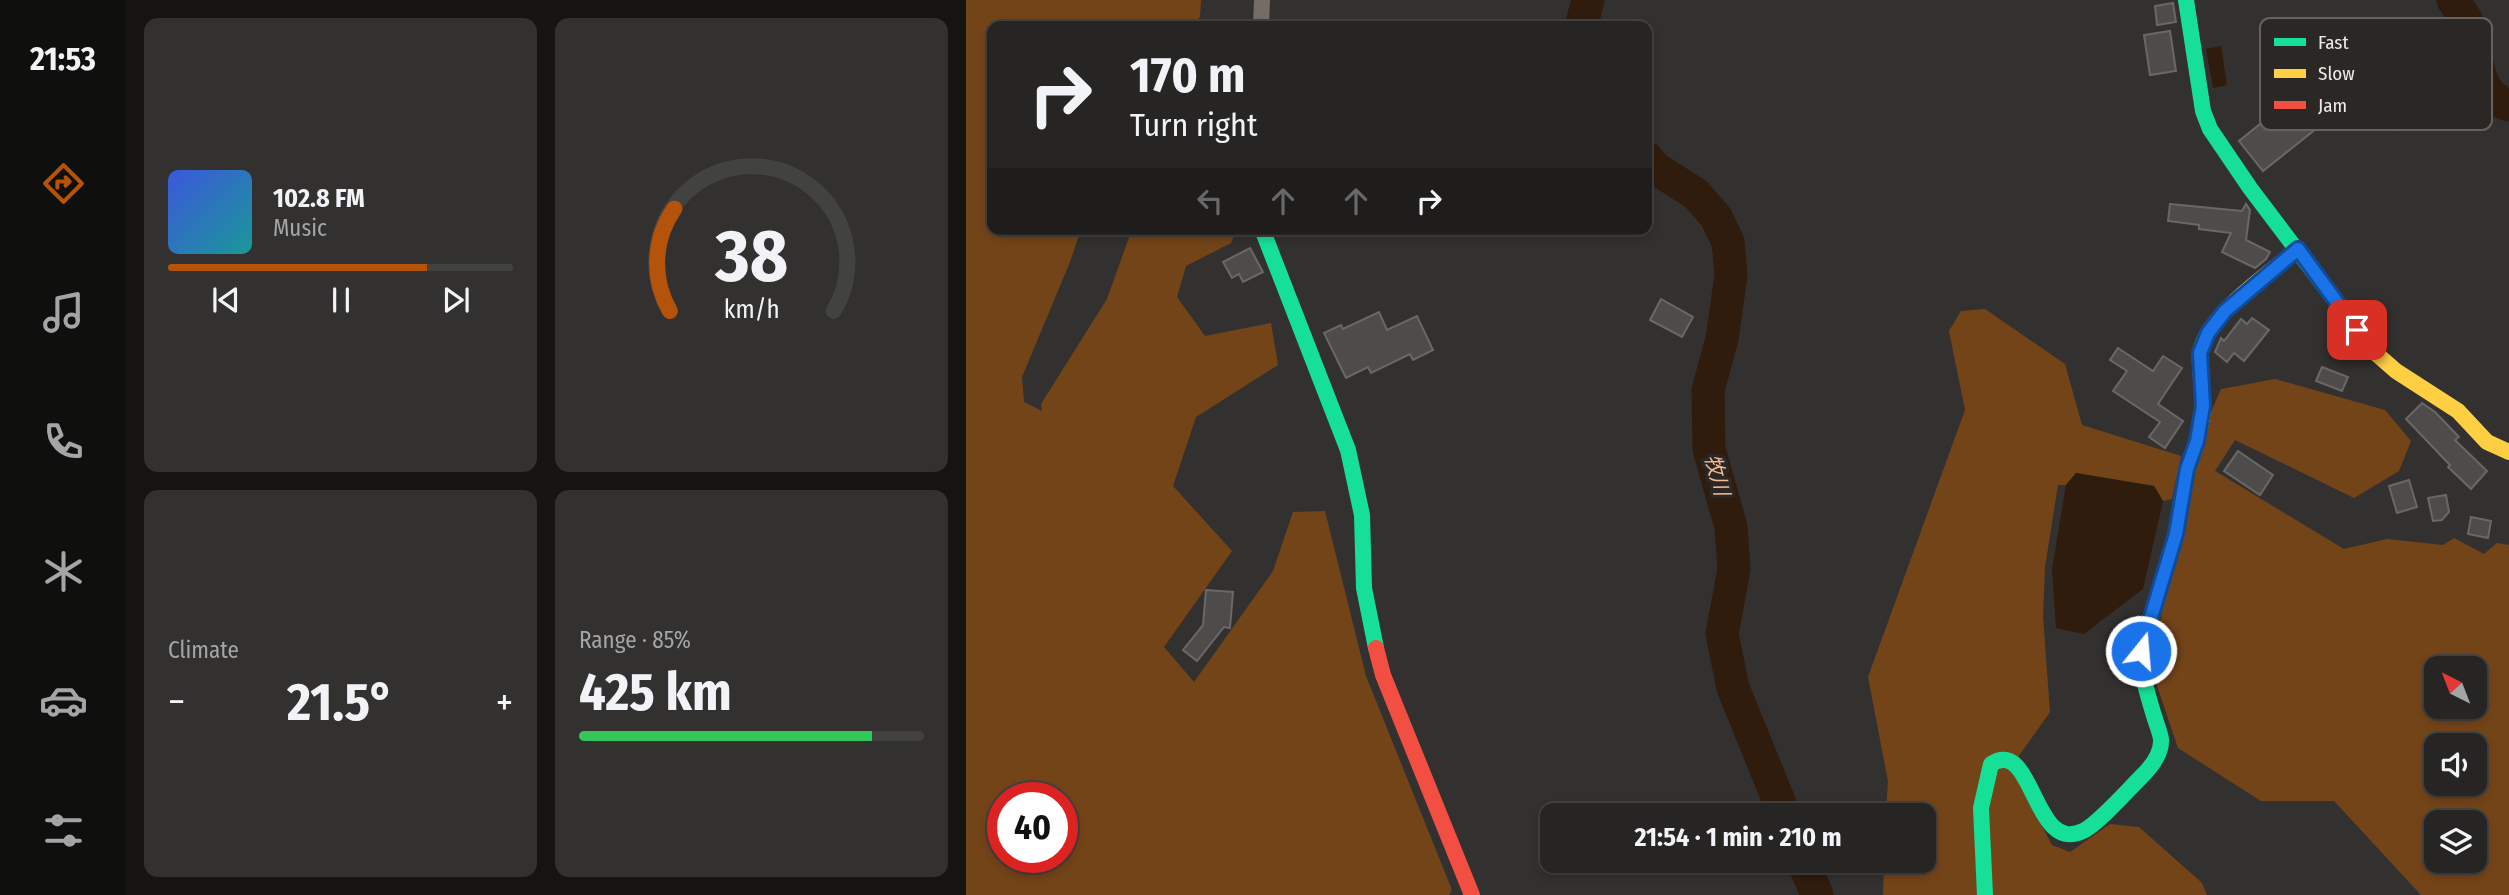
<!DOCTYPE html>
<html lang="en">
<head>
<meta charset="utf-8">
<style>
	:root { --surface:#262523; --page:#323130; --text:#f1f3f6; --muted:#a4a5a6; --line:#424241; --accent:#b45309 }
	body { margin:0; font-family:"Fira Sans Condensed","Noto Sans JP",sans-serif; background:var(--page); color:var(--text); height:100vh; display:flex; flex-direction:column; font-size:26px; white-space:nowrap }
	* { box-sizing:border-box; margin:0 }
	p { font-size:23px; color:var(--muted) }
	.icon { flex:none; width:38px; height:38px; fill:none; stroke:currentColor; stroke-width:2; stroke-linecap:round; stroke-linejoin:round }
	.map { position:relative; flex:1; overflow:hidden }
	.details { display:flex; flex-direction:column; gap:18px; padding:18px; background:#151413; width:840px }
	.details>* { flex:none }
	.guide { position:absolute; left:21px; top:21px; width:665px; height:214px; border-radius:14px; box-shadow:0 4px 10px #0003,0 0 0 2px var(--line); background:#262523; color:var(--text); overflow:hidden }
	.needle { width:46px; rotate:318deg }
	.buttons { position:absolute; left:1458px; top:656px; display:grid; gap:14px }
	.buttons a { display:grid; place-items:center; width:63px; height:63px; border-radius:14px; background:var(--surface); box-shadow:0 4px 10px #0003,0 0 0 2px var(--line); font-size:35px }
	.speed { position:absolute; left:21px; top:782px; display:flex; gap:14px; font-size:35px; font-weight:700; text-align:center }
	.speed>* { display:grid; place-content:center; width:91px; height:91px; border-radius:50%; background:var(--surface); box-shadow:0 4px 10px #0003,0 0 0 2px var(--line); line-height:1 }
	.speed .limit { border:10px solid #d22; background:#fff; color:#111 }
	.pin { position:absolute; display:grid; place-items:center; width:60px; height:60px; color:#fff; margin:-30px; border-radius:14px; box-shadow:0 4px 10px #0006 }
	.me { position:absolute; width:77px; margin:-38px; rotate:17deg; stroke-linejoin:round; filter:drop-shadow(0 0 5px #0008) }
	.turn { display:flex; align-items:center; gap:24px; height:147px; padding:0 28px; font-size:32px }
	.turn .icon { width:91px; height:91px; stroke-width:2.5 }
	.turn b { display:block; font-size:49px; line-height:60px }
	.lanes { display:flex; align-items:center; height:66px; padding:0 28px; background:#0003; justify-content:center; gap:35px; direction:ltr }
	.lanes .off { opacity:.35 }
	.big { font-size:52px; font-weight:700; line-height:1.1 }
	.details .card { flex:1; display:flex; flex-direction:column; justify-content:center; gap:10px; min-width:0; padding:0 24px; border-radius:14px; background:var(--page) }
	.details .dial { align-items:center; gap:0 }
	.dial svg { height:182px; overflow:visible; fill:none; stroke:var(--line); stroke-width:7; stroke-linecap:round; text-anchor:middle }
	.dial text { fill:var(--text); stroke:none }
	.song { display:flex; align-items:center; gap:21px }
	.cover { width:84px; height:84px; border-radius:10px; background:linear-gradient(135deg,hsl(230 70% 55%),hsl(180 70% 35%)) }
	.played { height:7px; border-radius:4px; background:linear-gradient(90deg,var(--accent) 75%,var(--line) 75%) }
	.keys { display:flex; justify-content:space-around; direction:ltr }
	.heat { display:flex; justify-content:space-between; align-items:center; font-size:38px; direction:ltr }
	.charge { height:10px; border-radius:5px; background:linear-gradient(90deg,#34c759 85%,var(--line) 0) }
	.details .tiles { flex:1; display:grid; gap:18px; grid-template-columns:repeat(2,1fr) }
	.trip { position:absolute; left:574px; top:803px; width:396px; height:70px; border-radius:14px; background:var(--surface); box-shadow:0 4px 10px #0003,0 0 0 2px var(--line); font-weight:700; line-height:70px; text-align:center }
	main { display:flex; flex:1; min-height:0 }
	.tab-bar { display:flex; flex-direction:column; width:126px; justify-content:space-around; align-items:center; background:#0f0f0e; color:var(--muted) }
	.tab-bar .icon { width:49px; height:49px }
	.tab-bar .selected { color:var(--accent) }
	.tab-bar b { font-size:32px; color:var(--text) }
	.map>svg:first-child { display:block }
</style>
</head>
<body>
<main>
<nav class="tab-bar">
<b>21:53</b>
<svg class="icon selected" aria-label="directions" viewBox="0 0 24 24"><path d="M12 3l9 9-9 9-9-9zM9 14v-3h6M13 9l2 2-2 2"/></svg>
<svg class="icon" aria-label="music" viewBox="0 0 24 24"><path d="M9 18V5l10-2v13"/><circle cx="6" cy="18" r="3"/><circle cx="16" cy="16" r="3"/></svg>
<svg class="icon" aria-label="phone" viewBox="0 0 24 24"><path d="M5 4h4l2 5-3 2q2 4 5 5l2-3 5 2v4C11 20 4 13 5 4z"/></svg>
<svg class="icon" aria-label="climate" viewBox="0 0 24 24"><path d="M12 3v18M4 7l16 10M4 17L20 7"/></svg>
<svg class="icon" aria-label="car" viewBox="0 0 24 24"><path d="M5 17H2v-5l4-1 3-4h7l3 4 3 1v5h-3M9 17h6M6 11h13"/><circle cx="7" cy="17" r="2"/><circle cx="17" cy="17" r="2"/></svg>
<svg class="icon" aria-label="filters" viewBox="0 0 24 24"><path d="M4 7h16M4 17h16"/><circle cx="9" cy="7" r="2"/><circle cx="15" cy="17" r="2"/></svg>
</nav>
<section class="details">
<div class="tiles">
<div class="card">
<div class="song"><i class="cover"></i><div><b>102.8 FM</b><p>Music</p></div></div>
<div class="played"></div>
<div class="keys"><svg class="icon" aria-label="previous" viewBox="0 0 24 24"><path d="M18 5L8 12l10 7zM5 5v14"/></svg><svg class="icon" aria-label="pause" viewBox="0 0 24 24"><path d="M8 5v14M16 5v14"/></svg><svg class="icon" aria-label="next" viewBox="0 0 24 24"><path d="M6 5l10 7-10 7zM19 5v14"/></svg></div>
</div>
<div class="card dial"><svg viewBox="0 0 100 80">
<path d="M14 69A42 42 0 1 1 86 69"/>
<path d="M14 69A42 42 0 0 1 16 24" stroke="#b45309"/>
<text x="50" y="56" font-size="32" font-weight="700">38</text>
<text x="50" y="72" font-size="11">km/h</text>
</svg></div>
<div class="card"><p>Climate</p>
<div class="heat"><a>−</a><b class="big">21.5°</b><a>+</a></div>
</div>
<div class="card"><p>Range · 85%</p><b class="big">425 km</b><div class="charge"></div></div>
</div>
</section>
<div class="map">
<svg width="1543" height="895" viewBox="0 0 1543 895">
	<rect width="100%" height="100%" fill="#33312f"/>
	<g fill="#744419" fill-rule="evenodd">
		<path d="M 0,0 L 235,0 L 234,17 L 226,26 L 26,26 L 26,229 L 115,229 L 104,262 L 56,377 L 58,402 L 76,411 L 75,404 L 141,299 L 166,229 L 271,229 L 265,243 L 220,266 L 211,297 L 239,336 L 305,323 L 312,365 L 230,417 L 207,486 L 266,551 L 198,647 L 228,682 L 307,571 L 327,512 L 359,511 L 400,676 L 486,890 L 483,895 L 0,895 ZM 96,798 L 96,858 L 37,858 L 37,798 Z"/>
		<path d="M 1019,309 L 1099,364 L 1116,425 L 1215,456 L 1206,499 L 1197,501 L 1188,486 L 1110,473 L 1100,485 L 1092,485 L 1079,567 L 1077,617 L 1084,712 L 1045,767 L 1086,845 L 1104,852 L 1144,824 L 1173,827 L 1236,883 L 1241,895 L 917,895 L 918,861 L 957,861 L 957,816 L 920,815 L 922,781 L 902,677 L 999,410 L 983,331 L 995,311 Z"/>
		<path d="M 1309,379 L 1419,410 L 1445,441 L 1433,471 L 1388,498 L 1269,440 L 1249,471 L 1378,549 L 1421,539 L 1477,545 L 1488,538 L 1518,554 L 1531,543 L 1543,545 L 1543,895 L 1455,895 L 1368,801 L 1295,801 L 1212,748 L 1185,668 L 1227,452 L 1255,389 ZM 1470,668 L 1508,668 L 1508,707 L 1470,707 ZM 1470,746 L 1508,746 L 1508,784 L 1470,784 ZM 1470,822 L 1508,822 L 1508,861 L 1470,861 Z"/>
	</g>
	<g fill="#2f1c0c">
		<path d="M 1255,46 L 1261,85 L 1247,88 L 1240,49 Z"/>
		<path d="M 1110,473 L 1188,486 L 1197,501 L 1177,589 L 1118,634 L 1090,628 L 1086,569 L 1100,485 Z"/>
	</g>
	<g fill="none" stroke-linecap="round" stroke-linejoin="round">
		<g stroke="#2f1c0c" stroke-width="33">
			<path d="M 1487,0 C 1492,8 1499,16 1502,24 C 1512,52 1507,96 1543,105"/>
			<path d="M 618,26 L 617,19 L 622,0"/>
			<path d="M 681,158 L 689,168 L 730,194 L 750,217 L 762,242 L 765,275 L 756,339 L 742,390 L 743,449 L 765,527 L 768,569 L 756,634 L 767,688 L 819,816"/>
			<path d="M 837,861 L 851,895"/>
		</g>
	</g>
	<g fill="#4e4c4a" stroke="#6a6867" stroke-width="2">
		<path d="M 1207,3 L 1210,22 L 1191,25 L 1189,6 Z"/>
		<path d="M 1204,31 L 1210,71 L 1184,75 L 1178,35 Z"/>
		<path d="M 1463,72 L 1473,83 L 1462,92 L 1466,97 L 1427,130 L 1408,109 L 1448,75 L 1452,81 Z"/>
		<path d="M 1350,79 L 1375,109 L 1297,171 L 1273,141 Z"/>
		<path d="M 1204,204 L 1276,211 L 1280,204 L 1284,210 L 1280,240 L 1304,252 L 1300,259 L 1289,268 L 1256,252 L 1265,233 L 1233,229 L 1233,225 L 1202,221 Z"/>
		<path d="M 284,248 L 297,272 L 277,282 L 273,274 L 266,278 L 257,262 Z"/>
		<path d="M 695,299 L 727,317 L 716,337 L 684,320 Z"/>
		<path d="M 413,312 L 421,330 L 451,316 L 467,350 L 447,360 L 444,354 L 405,373 L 402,367 L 380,378 L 358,333 L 375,325 L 377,329 Z"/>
		<path d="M 1286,318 L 1303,330 L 1278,361 L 1268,353 L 1261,362 L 1249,352 L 1255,338 L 1258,341 L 1275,319 L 1281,324 Z"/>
		<path d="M 1152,348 L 1187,371 L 1197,356 L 1216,368 L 1192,404 L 1217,421 L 1199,448 L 1183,437 L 1194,422 L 1147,391 L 1161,371 L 1144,360 Z"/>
		<path d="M 1356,367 L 1382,377 L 1376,391 L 1350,381 Z"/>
		<path d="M 1456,403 L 1469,412 L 1493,437 L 1489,440 L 1521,471 L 1505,489 L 1482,467 L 1484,465 L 1440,419 Z"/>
		<path d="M 1272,451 L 1307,475 L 1294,495 L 1258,471 Z"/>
		<path d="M 1443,480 L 1451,507 L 1431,513 L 1423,486 Z"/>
		<path d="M 1480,495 L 1483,512 L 1476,520 L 1467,521 L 1462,498 Z"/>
		<path d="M 1505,517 L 1525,521 L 1522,538 L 1502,534 Z"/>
		<path d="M 240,590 L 267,592 L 264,628 L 258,627 L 231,661 L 217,650 L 237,625 Z"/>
	</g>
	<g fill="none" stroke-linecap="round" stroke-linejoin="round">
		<path stroke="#746c65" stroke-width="16" d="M 295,26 L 296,0"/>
		<g stroke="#16e098" stroke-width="16">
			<path d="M 1220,0 L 1237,111 L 1244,129 L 1284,188 L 1386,323"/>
			<path d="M 296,229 L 382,450 L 396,515 L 398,588 L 410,648"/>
			<path d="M 1019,895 L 1015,808 L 1025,764 C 1069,737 1066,855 1117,831 C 1131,825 1163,789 1176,776 C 1185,767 1196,753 1195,739 C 1194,733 1191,725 1189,719 C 1182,696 1175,675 1175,651 L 1210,534 L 1221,469 L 1225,457"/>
		</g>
		<g stroke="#ffcf43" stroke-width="16">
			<path d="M 1386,323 L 1406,350 L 1430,371 L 1492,411 L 1521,442 L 1543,452"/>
			<path d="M 1225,457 C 1231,441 1237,422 1237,404 C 1237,388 1233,371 1234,355 C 1237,317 1304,273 1332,249"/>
		</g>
		<path stroke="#f24e42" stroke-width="16" d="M 410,648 L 417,675 L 506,895"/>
	</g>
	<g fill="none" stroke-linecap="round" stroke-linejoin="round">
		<defs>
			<path id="route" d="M 1175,651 L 1210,534 L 1221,469 L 1231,441 L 1237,406 L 1234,353 L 1242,333 L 1259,311 L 1332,249 L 1391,330"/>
		</defs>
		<use href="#route" stroke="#114b97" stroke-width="18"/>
		<use href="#route" stroke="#1a73e8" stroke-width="12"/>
	</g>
	<g text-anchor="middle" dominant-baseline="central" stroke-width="7" stroke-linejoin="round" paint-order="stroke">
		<g font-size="21" font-style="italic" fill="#f4bc94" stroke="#2b2724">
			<text transform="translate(751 475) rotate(75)">牧川</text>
		</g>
	</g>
	<rect x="1294" y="18" width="232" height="112" rx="10" fill="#2b2724" stroke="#65625f" stroke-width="2"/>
	<rect x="1308" y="38" width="32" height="8" fill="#16e098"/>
	<rect x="1308" y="69" width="32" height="9" fill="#ffcf43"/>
	<rect x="1308" y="101" width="32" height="8" fill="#f24e42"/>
	<g font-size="19" fill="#edeae8">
		<text x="1352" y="49">Fast</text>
		<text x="1352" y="80">Slow</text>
		<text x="1352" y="112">Jam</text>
	</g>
</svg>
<div class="buttons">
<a><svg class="needle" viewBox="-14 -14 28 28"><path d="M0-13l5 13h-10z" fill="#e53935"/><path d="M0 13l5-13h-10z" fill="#a4a5a6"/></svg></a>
<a><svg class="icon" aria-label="sound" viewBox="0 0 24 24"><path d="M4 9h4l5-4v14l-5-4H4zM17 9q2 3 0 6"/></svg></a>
<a><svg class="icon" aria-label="layers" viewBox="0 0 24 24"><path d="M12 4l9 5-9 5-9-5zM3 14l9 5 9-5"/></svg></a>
</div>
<div class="speed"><div class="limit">40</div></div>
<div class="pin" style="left:1391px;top:330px;background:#d93025"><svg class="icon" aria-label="arrive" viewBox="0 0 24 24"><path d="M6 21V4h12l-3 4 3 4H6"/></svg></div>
<svg class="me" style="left:1175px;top:651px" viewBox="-20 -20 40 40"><circle r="17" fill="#1a73e8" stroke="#fff" stroke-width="3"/><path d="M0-11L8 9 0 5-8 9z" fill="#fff"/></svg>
<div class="trip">21:54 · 1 min · 210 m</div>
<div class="guide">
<div class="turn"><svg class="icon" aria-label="right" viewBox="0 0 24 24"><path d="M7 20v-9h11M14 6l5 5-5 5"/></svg><div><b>170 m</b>Turn right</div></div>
<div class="lanes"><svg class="icon off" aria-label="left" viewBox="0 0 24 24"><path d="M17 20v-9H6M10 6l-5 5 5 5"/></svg><svg class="icon off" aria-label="ahead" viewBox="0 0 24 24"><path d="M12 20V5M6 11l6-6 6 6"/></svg><svg class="icon off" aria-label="ahead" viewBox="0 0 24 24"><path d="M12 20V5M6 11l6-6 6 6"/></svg><svg class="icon" aria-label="right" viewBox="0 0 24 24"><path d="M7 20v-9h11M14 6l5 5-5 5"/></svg></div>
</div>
</div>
</main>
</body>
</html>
